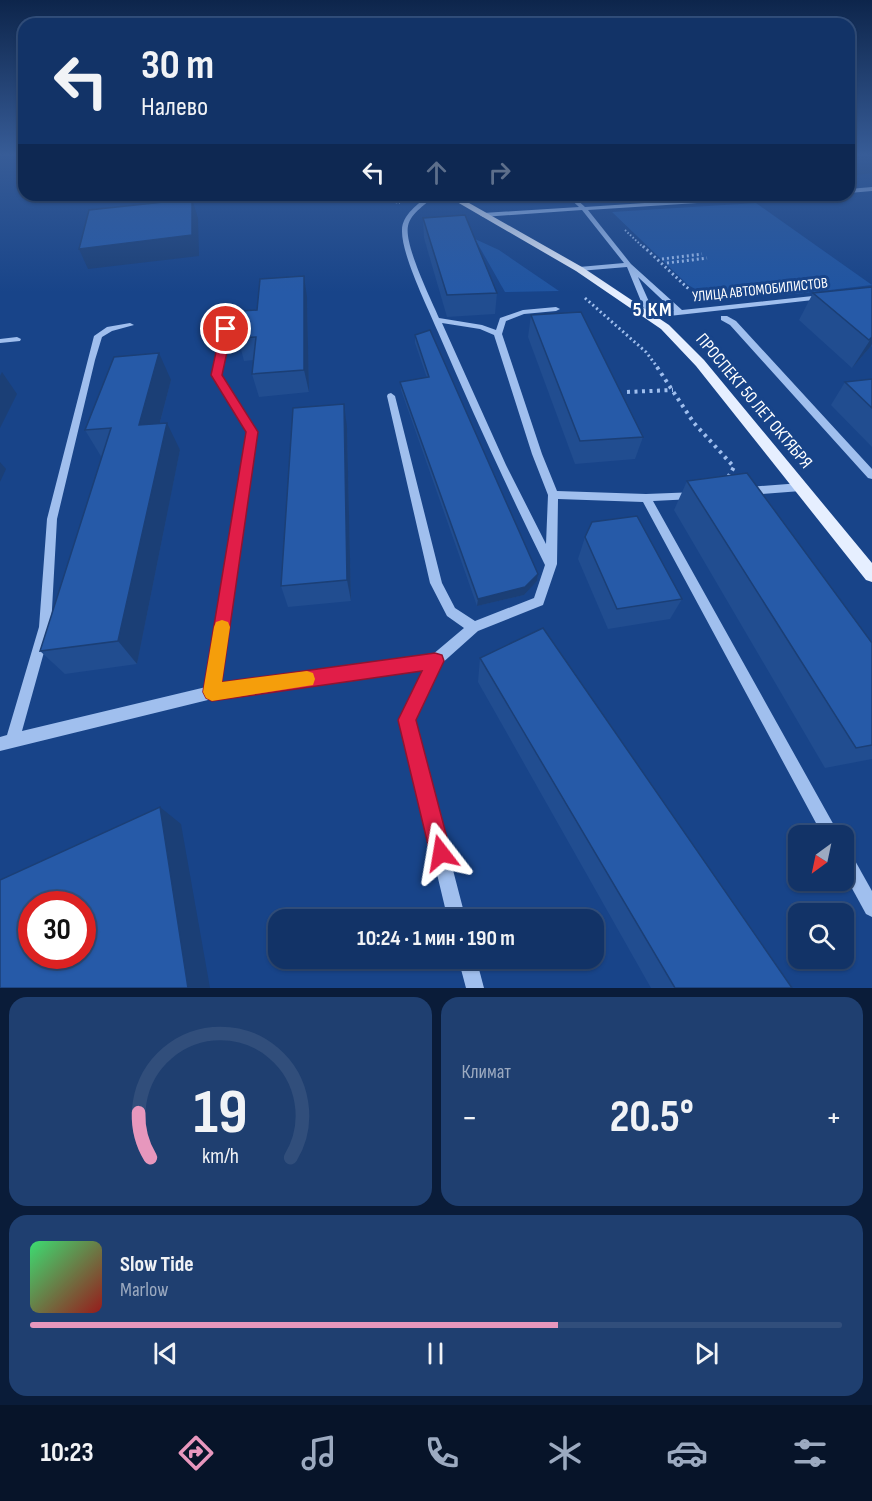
<!DOCTYPE html>
<html lang="ru">
<head>
<meta charset="utf-8">
<style>
	:root { --surface:#123367; --page:#1f3f70; --text:#f1f3f6; --muted:#9caac0; --line:#314e7b; --accent:#e797bd }
	body { margin:0; font-family:"Sofia Sans Condensed",sans-serif; background:var(--page); color:var(--text); height:100vh; display:flex; flex-direction:column; font-size:22px; white-space:nowrap }
	* { box-sizing:border-box; margin:0 }
	p { font-size:20px; color:var(--muted) }
	.icon { flex:none; width:33px; height:33px; fill:none; stroke:currentColor; stroke-width:2; stroke-linecap:round; stroke-linejoin:round }
	.map { position:relative; height:988px; overflow:hidden }
	.panel { display:flex; flex-direction:column; gap:9px; padding:9px; background:#0a1c39; flex:1 }
	.panel>* { flex:none }
	.top-card { position:absolute; left:18px; top:18px; width:837px; height:183px; border-radius:18px; box-shadow:0 2px 4px #0004,0 0 0 2px var(--line); background:#123367; color:var(--text); overflow:hidden }
	.needle { width:39px; rotate:213deg }
	.tools { position:absolute; left:788px; top:825px; display:grid; gap:12px }
	.tools a { display:grid; place-items:center; width:66px; height:66px; border-radius:12px; background:var(--surface); box-shadow:0 2px 4px #0004,0 0 0 2px var(--line); font-size:30px }
	.speed { position:absolute; left:18px; top:891px; display:flex; gap:12px; font-size:30px; font-weight:700; text-align:center }
	.speed>* { display:grid; place-content:center; width:78px; height:78px; border-radius:50%; background:var(--surface); box-shadow:0 2px 4px #0004,0 0 0 2px var(--line); line-height:1 }
	.speed .limit { border:9px solid #d22; background:#fff; color:#111 }
	.pin { position:absolute; display:grid; place-items:center; width:51px; height:51px; color:#fff; margin:-26px; border:3px solid #fff; border-radius:50%; box-shadow:0 2px 6px #0007 }
	.me { position:absolute; width:66px; margin:-33px; rotate:346deg; stroke-linejoin:round; filter:drop-shadow(0 0 4px #0008) }
	.turn { display:flex; align-items:center; gap:21px; height:126px; padding:0 24px; font-size:27px }
	.turn .icon { width:78px; height:78px; stroke-width:2.5 }
	.turn b { display:block; font-size:42px; line-height:51px }
	.lanes { display:flex; align-items:center; height:57px; padding:0 24px; background:#0003; justify-content:center; gap:30px; direction:ltr }
	.lanes .off { opacity:.35 }
	.big { font-size:45px; font-weight:700; line-height:1.1 }
	.panel .widget { flex:1; display:flex; flex-direction:column; justify-content:center; gap:9px; min-width:0; padding:0 21px; border-radius:18px; background:var(--page) }
	.panel .dial { align-items:center; gap:0 }
	.dial svg { height:156px; overflow:visible; fill:none; stroke:var(--line); stroke-width:7; stroke-linecap:round; text-anchor:middle }
	.dial text { fill:var(--text); stroke:none }
	.song { display:flex; align-items:center; gap:18px }
	.cover { width:72px; height:72px; border-radius:9px; background:linear-gradient(135deg,hsl(140 70% 55%),hsl(0 70% 35%)) }
	.played { height:6px; border-radius:3px; background:linear-gradient(90deg,var(--accent) 65%,var(--line) 65%) }
	.keys { display:flex; justify-content:space-around; direction:ltr }
	.heat { display:flex; justify-content:space-between; align-items:center; font-size:33px; direction:ltr }
	.panel .tiles { flex:1; display:grid; gap:9px; grid-template-columns:1fr 1fr }
	.widget:last-child { grid-column:span 2 }
	.trip { position:absolute; left:268px; top:909px; width:336px; height:60px; border-radius:18px; background:var(--surface); box-shadow:0 2px 4px #0004,0 0 0 2px var(--line); font-weight:700; line-height:60px; text-align:center }
	.dock { display:flex; height:96px; justify-content:space-around; align-items:center; background:#071429; color:var(--muted) }
	.dock .icon { width:42px; height:42px }
	.dock .selected { color:var(--accent) }
	.dock b { font-size:27px; color:var(--text) }
	.map>svg:first-child { display:block }
</style>
</head>
<body>
<div class="map">
<svg width="872" height="988" viewBox="0 0 872 988">
	<rect width="100%" height="100%" fill="#184489"/>
	<g fill="#2055a2">
		<path d="M 756,203 L 872,285 L 796,294 L 737,297 L 706,295 L 688,285 L 612,212 Z"/>
		<path d="M 475,239 L 499,250 L 559,291 L 505,292 Z"/>
	</g>
	<g fill="none" stroke-linecap="round" stroke-linejoin="round">
		<g stroke="#a0bfee" stroke-width="2" stroke-dasharray="1.5 2" stroke-linecap="butt">
			<path d="M 358,195 L 400,203"/>
			<path d="M 625,230 L 644,248"/>
		</g>
		<g stroke="#a0bfee" stroke-width="3" stroke-dasharray="2 3" stroke-linecap="butt">
			<path d="M 643,246 L 694,294"/>
			<path d="M 662,259 L 702,254"/>
			<path d="M 667,263 L 707,258"/>
			<path d="M 585,298 L 646,352 L 658,368"/>
		</g>
		<g stroke="#a0bfee" stroke-width="4" stroke-dasharray="3 4.5" stroke-linecap="butt">
			<path d="M 657,367 L 694,423 L 734,467 L 727,479"/>
			<path d="M 627,392 L 673,390"/>
		</g>
		<g fill="#a0bfee" fill-rule="evenodd">
			<path d="M 872,187 L 872,191 L 849,193 L 849,189 Z"/>
			<path d="M 429,195 L 436,195 C 427,204 411,212 408,226 C 404,245 431,299 439,318 L 482,325 L 496,330 L 500,318 L 523,310 L 556,307 L 560,309 L 556,311 L 524,314 L 506,321 L 502,334 L 542,454 L 557,491 L 646,494 L 697,492 L 698,495 L 693,499 L 653,501 L 840,836 L 823,836 L 643,502 L 558,499 L 557,564 L 543,605 L 478,631 L 440,665 L 414,720 L 466,920 L 448,920 L 400,720 L 425,669 L 212,699 L 0,751 L 0,737 L 7,735 L 39,627 L 47,519 L 94,336 L 107,327 L 130,323 L 134,325 L 112,331 L 102,337 L 95,360 L 57,519 L 51,627 L 22,731 L 206,687 L 247,432 L 213,375 L 228,304 L 235,306 L 221,375 L 257,432 L 220,684 L 432,655 L 464,628 L 447,616 L 430,583 L 387,396 L 388,394 L 391,393 L 395,396 L 442,583 L 455,608 L 475,621 L 534,598 L 545,565 C 507,488 472,411 438,332 C 428,308 401,254 402,230 C 402,215 419,203 429,195 ZM 442,323 L 480,329 L 494,335 L 532,454 L 548,495 L 546,544 L 506,465 Z"/>
			<path d="M 566,195 L 572,195 L 585,207 L 764,195 L 793,195 L 790,197 L 588,210 L 631,264 L 682,310 L 822,295 L 826,297 L 822,299 L 651,318 L 647,316 L 627,267 L 579,271 L 576,269 L 579,267 L 624,263 L 582,210 L 483,217 L 480,215 L 483,213 L 579,207 ZM 638,277 L 674,311 L 654,313 Z"/>
			<path d="M 721,316 L 727,316 L 736,321 L 872,469 L 872,479 L 868,478 L 730,325 L 721,320 Z"/>
			<path d="M 17,337 L 21,339 L 20,341 L 0,343 L 0,339 Z"/>
			<path d="M 801,483 L 806,487 L 801,491 L 748,495 L 743,491 L 748,487 Z"/>
			<path d="M 843,848 L 849,850 L 872,891 L 872,917 L 866,914 L 843,872 Z"/>
			<path d="M 458,958 L 476,958 L 484,988 L 466,988 Z"/>
		</g>
		<path fill="#e6efff" fill-rule="evenodd" d="M 445,195 L 455,195 L 582,267 L 669,325 L 704,360 L 872,563 L 872,582 L 866,580 L 696,366 L 661,329 L 576,271 Z"/>
	</g>
	<g fill="#214d90">
		<path d="M 423,218 L 497,293 L 495,314 L 447,317 L 424,238 Z"/>
		<path d="M 872,287 L 872,347 L 871,346 L 852,368 L 799,320 L 813,293 Z"/>
		<path d="M 307,297 L 309,392 L 259,397 L 252,374 L 254,360 L 244,361 L 238,338 L 257,310 Z"/>
		<path d="M 531,315 L 643,437 L 635,459 L 575,464 L 528,337 Z"/>
		<path d="M 415,335 L 538,574 L 537,581 L 524,595 L 477,606 L 401,390 L 400,382 L 427,378 L 415,343 Z"/>
		<path d="M 872,379 L 872,447 L 831,405 L 845,382 Z"/>
		<path d="M 171,380 L 160,423 L 180,450 L 137,664 L 65,674 L 40,651 L 102,458 L 85,430 Z"/>
		<path d="M 347,427 L 351,601 L 288,607 L 281,586 Z"/>
		<path d="M 687,481 L 872,643 L 872,759 L 825,768 L 674,510 Z"/>
		<path d="M 585,537 L 682,599 L 670,619 L 608,629 L 578,559 Z"/>
		<path d="M 480,658 L 792,988 L 651,988 L 478,682 Z"/>
	</g>
	<g fill="#1b3f76">
		<path d="M 855,154 L 872,154 L 872,173 L 849,176 L 849,155 Z"/>
		<path d="M 192,199 L 198,218 L 199,256 L 88,269 L 79,249 Z"/>
		<path d="M 304,276 L 307,297 L 309,392 L 304,370 Z"/>
		<path d="M 872,337 L 872,344 L 871,346 L 852,368 Z"/>
		<path d="M 159,353 L 171,380 L 152,453 L 139,425 Z"/>
		<path d="M 2,372 L 17,394 L 0,428 L 0,376 Z"/>
		<path d="M 344,404 L 347,427 L 351,601 L 347,580 Z"/>
		<path d="M 167,423 L 180,450 L 137,664 L 118,641 Z"/>
		<path d="M 0,462 L 6,469 L 0,482 Z"/>
		<path d="M 538,574 L 537,581 L 524,595 L 477,606 L 478,599 Z"/>
		<path d="M 160,807 L 181,824 L 210,988 L 188,988 Z"/>
	</g>
	<g fill="#265aa8" stroke="#1b3f76" stroke-width="1.5" fill-rule="evenodd">
		<path d="M 192,199 L 192,235 L 79,249 L 89,210 Z"/>
		<path d="M 465,215 L 497,293 L 447,295 L 423,218 Z"/>
		<path d="M 304,276 L 304,370 L 252,374 L 256,337 L 238,338 L 241,311 L 257,310 L 260,279 Z"/>
		<path d="M 872,287 L 872,337 L 869,340 L 813,293 Z"/>
		<path d="M 581,312 L 643,437 L 580,441 L 531,315 Z"/>
		<path d="M 430,330 L 538,574 L 525,587 L 478,599 L 400,382 L 429,377 L 415,335 Z"/>
		<path d="M 159,353 L 139,425 L 167,423 L 118,641 L 40,651 L 111,428 L 85,430 L 114,357 Z"/>
		<path d="M 872,379 L 872,408 L 845,382 Z"/>
		<path d="M 344,404 L 347,580 L 281,586 L 293,408 Z"/>
		<path d="M 747,473 L 872,643 L 872,745 L 856,748 L 687,481 Z"/>
		<path d="M 637,516 L 682,599 L 617,609 L 585,537 L 592,522 Z"/>
		<path d="M 543,628 L 792,988 L 675,988 L 480,658 Z"/>
		<path d="M 160,807 L 188,988 L 0,988 L 0,880 ZM 32,904 L 82,904 L 82,956 L 32,956 Z"/>
	</g>
	<linearGradient id="sky" x2="0" y2="1"><stop stop-color="#0d254b"/><stop offset="0.53" stop-color="#375c97"/><stop offset="1" stop-color="#375c97" stop-opacity="0"/></linearGradient>
	<rect width="872" height="292" fill="url(#sky)"/>
	<path fill="#e11d48" stroke="#92132f" stroke-width="1.5" d="M 226,326 L 232,329 L 222,375 L 258,432 L 222,682 L 435,653 L 442,655 L 444,661 L 416,720 L 451,853 L 448,861 L 441,864 L 433,861 L 430,853 L 398,720 L 422,671 L 212,701 L 206,698 L 203,692 L 246,432 L 211,375 L 221,329 Z"/>
	<path fill="#f59e0b" d="M 222,620 L 228,622 L 230,627 L 222,682 L 307,671 L 313,673 L 315,679 L 313,685 L 212,701 L 206,698 L 203,692 L 214,627 L 216,622 Z"/>
	<g text-anchor="middle" dominant-baseline="central" stroke-width="6" stroke-linejoin="round" paint-order="stroke">
		<g font-size="15" fill="#fff" stroke="#184489">
			<text transform="translate(760 290) rotate(-6)">УЛИЦА АВТОМОБИЛИСТОВ</text>
		</g>
		<g font-size="18" fill="#fff" stroke="#184489">
			<text transform="translate(754 401) rotate(50)">ПРОСПЕКТ 50 ЛЕТ ОКТЯБРЯ</text>
		</g>
		<g font-size="20" font-weight="bold" letter-spacing="1.5" fill="#fff" stroke="#184489">
			<text x="653" y="310">5 КМ</text>
		</g>
	</g>
</svg>
<div class="tools">
<a><svg class="needle" viewBox="-14 -14 28 28"><path d="M0-13l5 13h-10z" fill="#e53935"/><path d="M0 13l5-13h-10z" fill="#9caac0"/></svg></a>
<a><svg class="icon" aria-label="search" viewBox="0 0 24 24"><circle cx="10" cy="10" r="6"/><path d="M15 15l6 6"/></svg></a>
</div>
<div class="speed"><div class="limit">30</div></div>
<div class="pin" style="left:226px;top:329px;background:#d93025"><svg class="icon" aria-label="arrive" viewBox="0 0 24 24"><path d="M6 21V4h12l-3 4 3 4H6"/></svg></div>
<svg class="me" style="left:441px;top:853px" viewBox="-20 -20 40 40"><path d="M0-17L14 15 0 8-14 15z" fill="#e11d48" stroke="#fff" stroke-width="4"/></svg>
<div class="trip">10:24 · 1 мин · 190 m</div>
<div class="top-card">
<div class="turn"><svg class="icon" aria-label="left" viewBox="0 0 24 24"><path d="M17 20v-9H6M10 6l-5 5 5 5"/></svg><div><b>30 m</b>Налево</div></div>
<div class="lanes"><svg class="icon" aria-label="left" viewBox="0 0 24 24"><path d="M17 20v-9H6M10 6l-5 5 5 5"/></svg><svg class="icon off" aria-label="ahead" viewBox="0 0 24 24"><path d="M12 20V5M6 11l6-6 6 6"/></svg><svg class="icon off" aria-label="right" viewBox="0 0 24 24"><path d="M7 20v-9h11M14 6l5 5-5 5"/></svg></div>
</div>
</div>
<section class="panel">
<div class="tiles">
<div class="widget dial"><svg viewBox="0 0 100 80">
<path d="M14 69A42 42 0 1 1 86 69"/>
<path d="M14 69A42 42 0 0 1 8 46" stroke="#e797bd"/>
<text x="50" y="56" font-size="32" font-weight="700">19</text>
<text x="50" y="72" font-size="11">km/h</text>
</svg></div>
<div class="widget"><p>Климат</p>
<div class="heat"><a>−</a><b class="big">20.5°</b><a>+</a></div>
</div>
<div class="widget">
<div class="song"><i class="cover"></i><div><b>Slow Tide</b><p>Marlow</p></div></div>
<div class="played"></div>
<div class="keys"><svg class="icon" aria-label="previous" viewBox="0 0 24 24"><path d="M18 5L8 12l10 7zM5 5v14"/></svg><svg class="icon" aria-label="pause" viewBox="0 0 24 24"><path d="M8 5v14M16 5v14"/></svg><svg class="icon" aria-label="next" viewBox="0 0 24 24"><path d="M6 5l10 7-10 7zM19 5v14"/></svg></div>
</div>
</div>
</section>
<nav class="dock">
<b>10:23</b>
<svg class="icon selected" aria-label="directions" viewBox="0 0 24 24"><path d="M12 3l9 9-9 9-9-9zM9 14v-3h6M13 9l2 2-2 2"/></svg>
<svg class="icon" aria-label="music" viewBox="0 0 24 24"><path d="M9 18V5l10-2v13"/><circle cx="6" cy="18" r="3"/><circle cx="16" cy="16" r="3"/></svg>
<svg class="icon" aria-label="phone" viewBox="0 0 24 24"><path d="M5 4h4l2 5-3 2q2 4 5 5l2-3 5 2v4C11 20 4 13 5 4z"/></svg>
<svg class="icon" aria-label="climate" viewBox="0 0 24 24"><path d="M12 3v18M4 7l16 10M4 17L20 7"/></svg>
<svg class="icon" aria-label="car" viewBox="0 0 24 24"><path d="M5 17H2v-5l4-1 3-4h7l3 4 3 1v5h-3M9 17h6M6 11h13"/><circle cx="7" cy="17" r="2"/><circle cx="17" cy="17" r="2"/></svg>
<svg class="icon" aria-label="filters" viewBox="0 0 24 24"><path d="M4 7h16M4 17h16"/><circle cx="9" cy="7" r="2"/><circle cx="15" cy="17" r="2"/></svg>
</nav>
</body>
</html>
